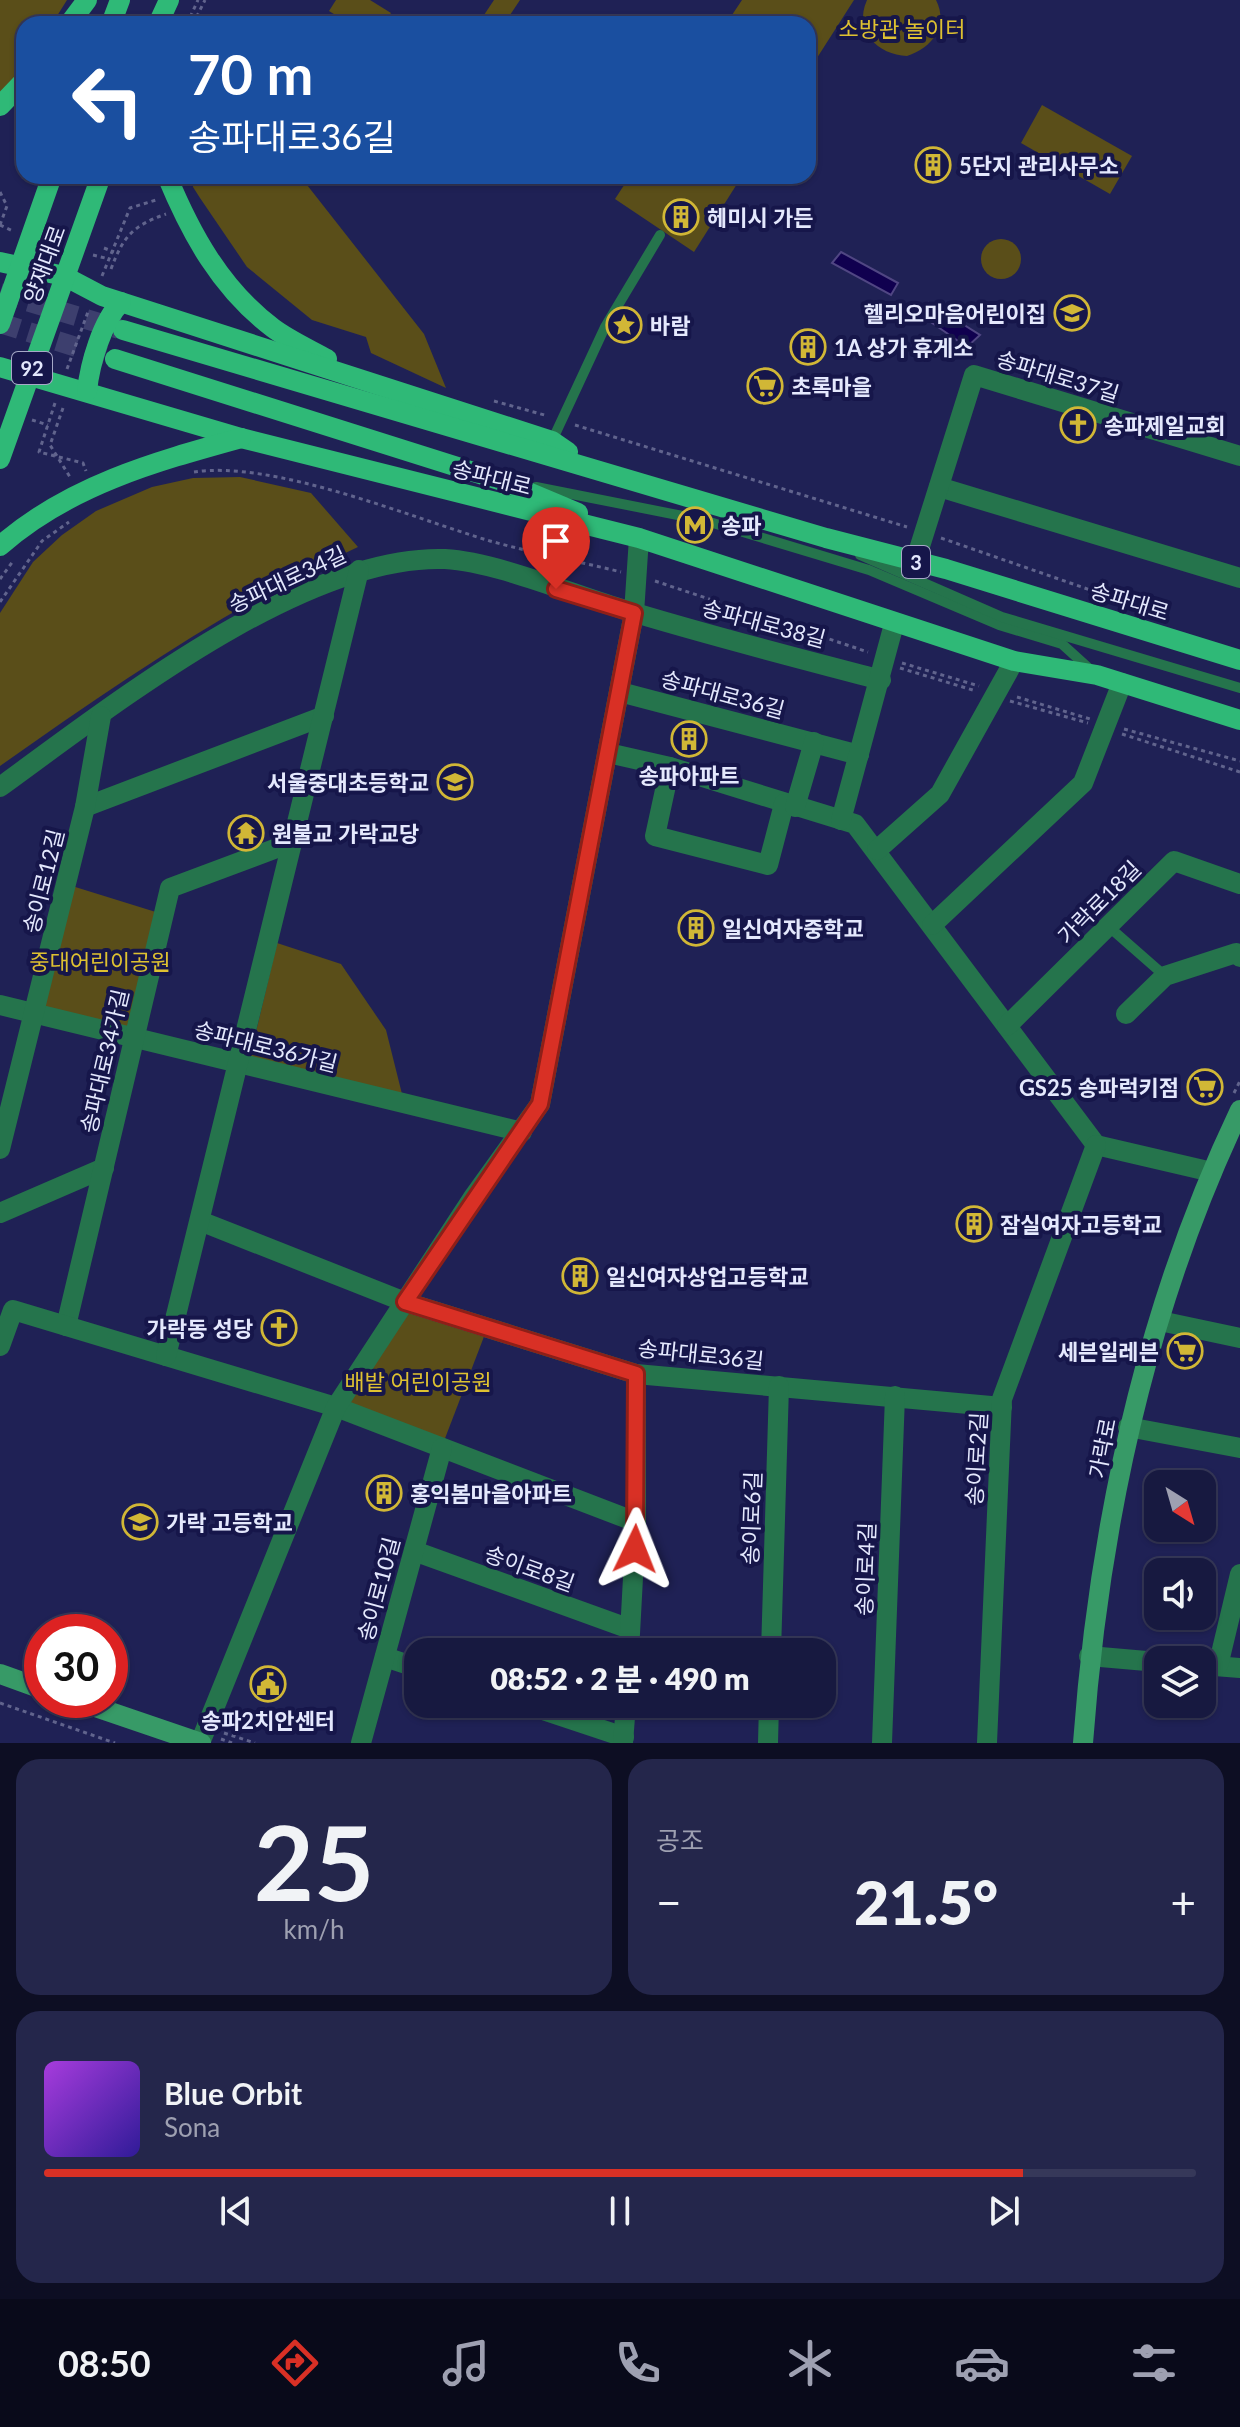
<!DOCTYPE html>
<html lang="ko">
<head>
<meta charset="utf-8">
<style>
	:root { --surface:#171940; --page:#24264b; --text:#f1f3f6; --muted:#9ea0b1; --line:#363859; --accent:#d93025 }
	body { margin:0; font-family:Lato,"Noto Sans KR",sans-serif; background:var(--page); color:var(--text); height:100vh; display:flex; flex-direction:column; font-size:30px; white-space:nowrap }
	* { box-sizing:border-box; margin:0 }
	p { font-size:26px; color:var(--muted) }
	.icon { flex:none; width:44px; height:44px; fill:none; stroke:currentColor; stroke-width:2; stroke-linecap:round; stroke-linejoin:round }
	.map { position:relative; height:1743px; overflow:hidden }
	.panel { display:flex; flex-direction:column; gap:16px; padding:16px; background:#0d0e23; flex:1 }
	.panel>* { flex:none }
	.guide { position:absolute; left:16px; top:16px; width:800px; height:168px; border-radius:24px; box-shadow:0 2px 6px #0004,0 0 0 2px var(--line); background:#1a4fa0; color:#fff; overflow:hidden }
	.needle { width:52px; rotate:143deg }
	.controls { position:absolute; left:1144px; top:1470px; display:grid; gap:16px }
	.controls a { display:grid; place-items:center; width:72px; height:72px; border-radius:16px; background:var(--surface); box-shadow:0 2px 6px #0004,0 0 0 2px var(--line); font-size:40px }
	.speed { position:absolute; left:24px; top:1614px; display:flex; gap:16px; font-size:40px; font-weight:700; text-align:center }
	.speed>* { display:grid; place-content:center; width:104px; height:104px; border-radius:50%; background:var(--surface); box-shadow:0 2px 6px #0004,0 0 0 2px var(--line); line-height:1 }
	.speed .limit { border:12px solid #d22; background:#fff; color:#111 }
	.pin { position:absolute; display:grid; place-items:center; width:68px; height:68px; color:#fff; margin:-82px -34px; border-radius:50% 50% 50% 0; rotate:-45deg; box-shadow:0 0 8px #0007 }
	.pin .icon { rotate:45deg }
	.me { position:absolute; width:88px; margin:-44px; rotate:2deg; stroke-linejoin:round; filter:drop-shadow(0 0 6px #0008) }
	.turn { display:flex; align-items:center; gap:28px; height:168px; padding:0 40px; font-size:36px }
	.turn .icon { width:104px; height:104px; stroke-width:2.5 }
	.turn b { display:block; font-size:56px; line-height:68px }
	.big { font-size:60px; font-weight:800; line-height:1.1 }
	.panel .widget { flex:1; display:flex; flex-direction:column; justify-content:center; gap:12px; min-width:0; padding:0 28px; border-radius:24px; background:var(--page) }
	.panel .dial { align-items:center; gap:0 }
	.dial b { font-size:104px; line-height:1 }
	.song { display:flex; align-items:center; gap:24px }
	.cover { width:96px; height:96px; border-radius:12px; background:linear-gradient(135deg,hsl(280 70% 55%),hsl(250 70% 35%)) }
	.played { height:8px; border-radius:4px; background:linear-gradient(90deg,var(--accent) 85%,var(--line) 85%) }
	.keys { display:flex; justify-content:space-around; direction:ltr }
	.heat { display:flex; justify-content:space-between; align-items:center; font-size:44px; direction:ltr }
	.panel .tiles { flex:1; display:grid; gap:16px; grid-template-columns:1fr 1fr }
	.widget:last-child { grid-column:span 2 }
	.trip { position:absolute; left:404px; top:1638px; width:432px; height:80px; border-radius:24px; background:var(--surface); box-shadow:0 2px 6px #0004,0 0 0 2px var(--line); font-weight:800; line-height:80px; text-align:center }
	.menu { display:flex; height:128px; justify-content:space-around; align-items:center; background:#090a1a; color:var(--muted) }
	.menu .icon { width:56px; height:56px }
	.menu .current { color:var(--accent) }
	.menu b { font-size:36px; color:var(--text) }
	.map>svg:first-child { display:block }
</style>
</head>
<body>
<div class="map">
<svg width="1240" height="1743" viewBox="0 0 1240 1743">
	<rect width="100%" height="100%" fill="#1f2155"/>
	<g fill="#5a4e19">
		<path d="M 0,0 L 67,0 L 52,24 L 24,24 L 24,67 L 0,93 Z"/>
		<path d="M 336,0 L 370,0 L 391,13 L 384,24 L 350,24 L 329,11 Z"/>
		<path d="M 494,0 L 520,0 L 504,24 L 491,24 L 482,18 Z"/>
		<path d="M 742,0 L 854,0 L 808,72 L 808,24 L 726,24 Z"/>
		<path d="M 867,0 L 936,0 C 949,26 932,48 907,56 C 878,55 853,31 867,0 Z"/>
		<path d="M 1042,105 L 1132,156 L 1110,194 L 1021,143 Z"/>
		<path d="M 193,176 L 300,176 L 424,334 L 446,388 L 371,353 L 366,337 L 312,320 L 247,267 L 200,198 L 193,187 Z"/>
		<path d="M 630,176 L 742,176 L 694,252 L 615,199 Z"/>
		<circle cx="1001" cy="259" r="20"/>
		<path d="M 240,477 L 311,493 L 358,547 C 230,606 115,685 0,766 L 0,613 L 33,562 L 62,535 L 96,511 L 152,487 L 193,478 Z"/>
		<path d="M 72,886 L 159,913 L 131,1032 L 42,1010 Z"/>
		<path d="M 277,943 L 341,964 L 386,1030 L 402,1094 L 250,1057 Z"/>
		<path d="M 411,1310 L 485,1334 L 444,1441 L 344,1405 Z"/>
	</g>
	<g fill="#10004f" stroke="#504683" stroke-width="2">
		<path d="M 841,252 L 898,283 L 891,295 L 832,263 Z"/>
		<path d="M 929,303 L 980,335 L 967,347 L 922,316 Z"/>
	</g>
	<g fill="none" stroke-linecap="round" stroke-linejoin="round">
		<g stroke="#3d3f6e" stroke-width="20" stroke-dasharray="20 10" stroke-linecap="butt">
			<path d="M 0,293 L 119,329"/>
			<path d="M 0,323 L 111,358"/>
		</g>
		<g stroke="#61648d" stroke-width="3" stroke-dasharray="4 4" stroke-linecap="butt">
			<path d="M 187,24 L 198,0"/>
			<path d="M 193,24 L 205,0"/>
			<path d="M 0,192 L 7,206 L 0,225"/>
			<path d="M 0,225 L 13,231"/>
			<path d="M 104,248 L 114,252"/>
			<path d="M 93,255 L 109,259"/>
			<path d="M 111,269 C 123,237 132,226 166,214"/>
			<path d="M 102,276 L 130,208 L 156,200"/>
			<path d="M 67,369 L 89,309"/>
			<path d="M 494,401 L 548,416"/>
			<path d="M 55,403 L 39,452 L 83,463 L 86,471"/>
			<path d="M 63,408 L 50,445 L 70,477"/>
			<path d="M 32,420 L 48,425"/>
			<path d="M 575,425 L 907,527"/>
			<path d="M 194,472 C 273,460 410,517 490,541 C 533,553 577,561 621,572"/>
			<path d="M 941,538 L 1165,616"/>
			<path d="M 0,579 L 13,561"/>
			<path d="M 655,581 L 868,652"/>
			<path d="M 0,602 L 42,541 L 69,522"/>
			<path d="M 902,663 L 979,686"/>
			<path d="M 900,668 L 976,691"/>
			<path d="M 1017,697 L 1090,719"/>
			<path d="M 1010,701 L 1088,723"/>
			<path d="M 1124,729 L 1240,761"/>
			<path d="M 1122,734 L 1240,772"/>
			<path d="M 1234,1093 L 1240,1081"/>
			<path d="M 0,1703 L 115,1743"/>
			<path d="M 224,1733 L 255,1743"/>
			<path d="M 221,1739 L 232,1743"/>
		</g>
		<g stroke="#25744c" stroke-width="10">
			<path d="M 552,441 L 605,327 L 660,235"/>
			<path d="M 536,487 L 703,520 L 869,570 L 999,625 L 1062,644 L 1093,672"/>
			<path d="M 860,555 L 1002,617 L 1240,688"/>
			<path d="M 1108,926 L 1165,976"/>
		</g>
		<g stroke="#25744c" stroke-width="20">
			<path d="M 939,487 L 1240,578"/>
			<path d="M 915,562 L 974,375 L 1240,456"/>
			<path d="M 620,692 L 859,755"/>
			<path d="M 608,753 L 670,767 L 855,824 L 1096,1145"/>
			<path d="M 670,767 L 655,836 L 768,865 L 784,804"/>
			<path d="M 0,787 C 112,706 303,554 445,559 C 496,562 569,593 619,608 C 706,635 794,657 881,680"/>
			<path d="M 85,807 L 324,716"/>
			<path d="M 795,807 L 814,742"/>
			<path d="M 841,820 L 894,624"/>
			<path d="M 877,850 L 940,794 L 1014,661"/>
			<path d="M 932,925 L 1083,783 L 1122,683"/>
			<path d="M 0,1005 L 522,1132"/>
			<path d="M 1126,1014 L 1165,976 L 1236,953 L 1240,957"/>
			<path d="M 1007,1026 L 1174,861 L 1240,884"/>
			<path d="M 1096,1145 L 1212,1172"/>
			<path d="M 0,1149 L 85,807 L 101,716"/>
			<path d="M 0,1213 L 104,1168"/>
			<path d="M 200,1221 L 405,1302 L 636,1374 L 1002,1407"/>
			<path d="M 1160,1321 L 1240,1338"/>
			<path d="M 66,1326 L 170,888 L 293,842"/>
			<path d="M 0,1346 L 13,1310 L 336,1407 L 636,1522"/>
			<path d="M 166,1356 L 359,570"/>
			<path d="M 1128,1427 L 1240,1448"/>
			<path d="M 414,1551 L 630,1629"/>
			<path d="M 629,1652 L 636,1522 L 636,1374"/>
			<path d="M 771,1652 L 779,1386"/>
			<path d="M 1089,1656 L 1158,1662"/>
			<path d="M 385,1657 L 418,1668"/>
			<path d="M 1202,1665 L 1240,1668"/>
			<path d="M 1218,1666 L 1240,1574"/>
			<path d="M 525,1704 L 624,1737"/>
			<path d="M 200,1743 L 336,1407 L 474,1196 L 540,1104 L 634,613 L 639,538"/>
			<path d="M 361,1743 L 442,1448"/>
			<path d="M 623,1743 L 626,1704"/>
			<path d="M 768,1743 L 769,1704"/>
			<path d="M 882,1743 L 895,1396"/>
			<path d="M 987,1743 L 1002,1399 L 1096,1145"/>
		</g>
		<g stroke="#379a67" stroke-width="20">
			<path d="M 0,1674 L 42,1689"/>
			<path d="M 75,1700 L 201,1743"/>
			<path d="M 1083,1743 C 1099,1526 1146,1307 1240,1110"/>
		</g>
		<g stroke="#2fb977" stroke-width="20">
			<path d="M 69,24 L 87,0"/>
			<path d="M 111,24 L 120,0"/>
			<path d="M 158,24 L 169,0"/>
			<path d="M 0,106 L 24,81"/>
			<path d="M 167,176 C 191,234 221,289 273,328 C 289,340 309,349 327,359"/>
			<path d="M 0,262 L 64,276 L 102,296 L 552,441 L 568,452"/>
			<path d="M 0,324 L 52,176"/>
			<path d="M 123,330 L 826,538 L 946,569 L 1240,660"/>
			<path d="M 115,359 L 502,481 L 578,513"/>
			<path d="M 0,367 L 241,438 L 639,538 L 1014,661 L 1097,675 L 1240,720"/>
			<path d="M 87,391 C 90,363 102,322 121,302"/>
			<path d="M 0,459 L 101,176"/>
			<path d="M 0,546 C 68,486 154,462 241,438"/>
		</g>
	</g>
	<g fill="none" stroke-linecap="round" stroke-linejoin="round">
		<defs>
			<path id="route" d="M 556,589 L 634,613 L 540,1104 L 405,1302 L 636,1374 L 635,1549"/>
		</defs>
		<use href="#route" stroke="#8d1f18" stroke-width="20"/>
		<use href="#route" stroke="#d93025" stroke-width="14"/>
	</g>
	<defs>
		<symbol id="building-ring" viewBox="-11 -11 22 22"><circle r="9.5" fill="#16164a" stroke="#d1b736" stroke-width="1.5"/><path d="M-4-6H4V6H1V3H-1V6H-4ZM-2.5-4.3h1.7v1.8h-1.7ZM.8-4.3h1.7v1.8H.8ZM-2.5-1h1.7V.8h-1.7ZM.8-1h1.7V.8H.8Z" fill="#d1b736"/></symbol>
		<symbol id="school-ring" viewBox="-11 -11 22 22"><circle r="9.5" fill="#16164a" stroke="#d1b736" stroke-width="1.5"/><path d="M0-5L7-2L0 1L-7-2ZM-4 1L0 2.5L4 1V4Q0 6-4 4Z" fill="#d1b736"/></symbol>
		<symbol id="sight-ring" viewBox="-11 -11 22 22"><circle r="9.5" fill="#16164a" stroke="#d1b736" stroke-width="1.5"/><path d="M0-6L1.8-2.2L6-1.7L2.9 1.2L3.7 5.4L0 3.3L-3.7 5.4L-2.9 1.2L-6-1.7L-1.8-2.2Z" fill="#d1b736"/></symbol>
		<symbol id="supermarket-ring" viewBox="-11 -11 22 22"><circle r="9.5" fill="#16164a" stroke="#d1b736" stroke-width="1.5"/><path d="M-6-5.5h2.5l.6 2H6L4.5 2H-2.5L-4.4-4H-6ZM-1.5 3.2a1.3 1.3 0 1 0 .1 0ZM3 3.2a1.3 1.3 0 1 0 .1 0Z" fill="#d1b736"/></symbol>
		<symbol id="church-ring" viewBox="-11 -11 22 22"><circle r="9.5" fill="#16164a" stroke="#d1b736" stroke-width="1.5"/><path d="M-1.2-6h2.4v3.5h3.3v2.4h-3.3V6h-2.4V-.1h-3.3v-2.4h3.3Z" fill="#d1b736"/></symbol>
		<symbol id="metro-ring" viewBox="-11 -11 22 22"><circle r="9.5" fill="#16164a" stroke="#d1b736" stroke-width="1.5"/><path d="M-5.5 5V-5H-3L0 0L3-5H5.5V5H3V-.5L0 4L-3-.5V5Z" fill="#d1b736"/></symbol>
		<symbol id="temple-ring" viewBox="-11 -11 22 22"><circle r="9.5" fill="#16164a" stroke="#d1b736" stroke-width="1.5"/><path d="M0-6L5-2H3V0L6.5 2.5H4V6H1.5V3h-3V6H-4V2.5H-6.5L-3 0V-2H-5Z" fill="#d1b736"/></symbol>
		<symbol id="civic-ring" viewBox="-11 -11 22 22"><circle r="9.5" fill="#16164a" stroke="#d1b736" stroke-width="1.5"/><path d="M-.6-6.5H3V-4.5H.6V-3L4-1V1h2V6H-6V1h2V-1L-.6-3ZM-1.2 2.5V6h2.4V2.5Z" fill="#d1b736"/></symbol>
	</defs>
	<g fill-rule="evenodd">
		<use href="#building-ring" x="913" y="145" width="40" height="40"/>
		<use href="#building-ring" x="661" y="197" width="40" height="40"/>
		<use href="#school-ring" x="1052" y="293" width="40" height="40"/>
		<use href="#sight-ring" x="604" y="305" width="40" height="40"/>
		<use href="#building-ring" x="788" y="327" width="40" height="40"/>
		<use href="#supermarket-ring" x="745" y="366" width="40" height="40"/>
		<use href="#church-ring" x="1058" y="405" width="40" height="40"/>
		<use href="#metro-ring" x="675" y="505" width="40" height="40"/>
		<use href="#building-ring" x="669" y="719" width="40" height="40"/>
		<use href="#school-ring" x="435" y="762" width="40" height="40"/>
		<use href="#temple-ring" x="226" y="813" width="40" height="40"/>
		<use href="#building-ring" x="676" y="908" width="40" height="40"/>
		<use href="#supermarket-ring" x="1185" y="1067" width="40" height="40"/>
		<use href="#building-ring" x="954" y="1204" width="40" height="40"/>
		<use href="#building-ring" x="560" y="1256" width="40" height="40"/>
		<use href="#church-ring" x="259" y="1308" width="40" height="40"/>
		<use href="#supermarket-ring" x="1165" y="1331" width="40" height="40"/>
		<use href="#building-ring" x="364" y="1473" width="40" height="40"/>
		<use href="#school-ring" x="120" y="1502" width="40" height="40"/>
		<use href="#civic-ring" x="248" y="1664" width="40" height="40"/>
	</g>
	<g text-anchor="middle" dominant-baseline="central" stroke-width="8" stroke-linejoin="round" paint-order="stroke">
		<g fill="#16164a" stroke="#a6a9c7" stroke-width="2">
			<rect x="12" y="352" width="40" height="32" rx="6"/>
			<rect x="902" y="546" width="28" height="32" rx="6"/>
		</g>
		<g font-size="20" font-weight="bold" fill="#e4e8fd">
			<text x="32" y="368">92</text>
			<text x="916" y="562">3</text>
		</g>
		<g font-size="22" fill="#dec131" stroke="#16164a">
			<text x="902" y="28">소방관 놀이터</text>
			<text x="100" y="961">중대어린이공원</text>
			<text x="418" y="1381">배밭 어린이공원</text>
		</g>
		<g font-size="22" font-weight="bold" fill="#e4e8fd" stroke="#16164a" text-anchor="start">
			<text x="959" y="165">5단지 관리사무소</text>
			<text x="707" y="217">헤미시 가든</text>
			<text x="1046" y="313" text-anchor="end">헬리오마음어린이집</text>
			<text x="650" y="325">바람</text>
			<text x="834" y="347">1A 상가 휴게소</text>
			<text x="791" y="386">초록마을</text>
			<text x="1104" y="425">송파제일교회</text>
			<text x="721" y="525">송파</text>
			<text x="689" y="775" text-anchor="middle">송파아파트</text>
			<text x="429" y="782" text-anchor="end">서울중대초등학교</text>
			<text x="272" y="833">원불교 가락교당</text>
			<text x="722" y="928">일신여자중학교</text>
			<text x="1179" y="1087" text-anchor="end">GS25 송파럭키점</text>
			<text x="1000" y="1224">잠실여자고등학교</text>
			<text x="606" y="1276">일신여자상업고등학교</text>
			<text x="253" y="1328" text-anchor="end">가락동 성당</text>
			<text x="1159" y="1351" text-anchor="end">세븐일레븐</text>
			<text x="410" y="1493">홍익봄마을아파트</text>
			<text x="166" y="1522">가락 고등학교</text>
			<text x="268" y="1720" text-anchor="middle">송파2치안센터</text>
		</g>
		<g font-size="22" fill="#e4e8fd" stroke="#16164a">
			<text transform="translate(44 264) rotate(-70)">양재대로</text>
			<text transform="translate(1058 376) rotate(17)">송파대로37길</text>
			<text transform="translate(492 477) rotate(14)">송파대로</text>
			<text transform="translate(287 579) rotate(-25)">송파대로34길</text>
			<text transform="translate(1130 601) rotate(17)">송파대로</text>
			<text transform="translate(764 623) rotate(15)">송파대로38길</text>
			<text transform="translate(723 694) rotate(15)">송파대로36길</text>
			<text transform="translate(43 881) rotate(-76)">송이로12길</text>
			<text transform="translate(1099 902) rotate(-45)">가락로18길</text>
			<text transform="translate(266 1046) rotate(14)">송파대로36가길</text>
			<text transform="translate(104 1061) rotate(-77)">송파대로34가길</text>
			<text transform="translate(701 1354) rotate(6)">송파대로36길</text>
			<text transform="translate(1102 1448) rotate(-79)">가락로</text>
			<text transform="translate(976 1459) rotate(-87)">송이로2길</text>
			<text transform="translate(751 1518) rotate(-88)">송이로6길</text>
			<text transform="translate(530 1568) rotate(20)">송이로8길</text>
			<text transform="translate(865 1569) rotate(-88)">송이로4길</text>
			<text transform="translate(378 1589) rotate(-75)">송이로10길</text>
		</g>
	</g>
</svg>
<div class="controls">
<a><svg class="needle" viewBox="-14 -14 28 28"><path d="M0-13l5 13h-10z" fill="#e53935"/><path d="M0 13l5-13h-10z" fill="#9ea0b1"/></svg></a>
<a><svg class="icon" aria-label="sound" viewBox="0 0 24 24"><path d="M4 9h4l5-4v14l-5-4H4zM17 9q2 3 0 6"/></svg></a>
<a><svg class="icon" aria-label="layers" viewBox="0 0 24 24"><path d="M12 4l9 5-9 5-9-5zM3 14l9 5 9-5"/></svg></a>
</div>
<div class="speed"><div class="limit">30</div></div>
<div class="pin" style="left:556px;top:589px;background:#d93025"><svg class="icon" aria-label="arrive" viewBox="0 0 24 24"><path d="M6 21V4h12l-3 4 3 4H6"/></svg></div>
<svg class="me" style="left:635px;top:1549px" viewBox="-20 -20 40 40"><path d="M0-17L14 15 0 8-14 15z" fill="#d93025" stroke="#fff" stroke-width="4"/></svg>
<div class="trip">08:52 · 2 분 · 490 m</div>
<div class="guide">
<div class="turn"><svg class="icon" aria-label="left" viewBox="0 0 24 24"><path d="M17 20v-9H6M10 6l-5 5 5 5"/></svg><div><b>70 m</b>송파대로36길</div></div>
</div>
</div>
<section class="panel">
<div class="tiles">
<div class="widget dial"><b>25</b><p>km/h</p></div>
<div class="widget"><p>공조</p>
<div class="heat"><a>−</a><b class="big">21.5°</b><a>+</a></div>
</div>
<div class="widget">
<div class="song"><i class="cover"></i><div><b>Blue Orbit</b><p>Sona</p></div></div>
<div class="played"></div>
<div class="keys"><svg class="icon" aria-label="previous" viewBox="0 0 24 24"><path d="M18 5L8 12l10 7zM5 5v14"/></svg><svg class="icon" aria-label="pause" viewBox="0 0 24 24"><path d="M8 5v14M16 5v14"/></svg><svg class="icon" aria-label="next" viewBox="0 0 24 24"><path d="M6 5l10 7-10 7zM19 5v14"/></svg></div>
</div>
</div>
</section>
<nav class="menu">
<b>08:50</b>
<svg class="icon current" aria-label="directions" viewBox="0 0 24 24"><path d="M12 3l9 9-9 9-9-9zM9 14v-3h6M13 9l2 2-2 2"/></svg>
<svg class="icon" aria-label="music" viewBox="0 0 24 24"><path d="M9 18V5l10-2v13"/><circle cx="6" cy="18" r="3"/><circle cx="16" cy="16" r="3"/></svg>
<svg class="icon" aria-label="phone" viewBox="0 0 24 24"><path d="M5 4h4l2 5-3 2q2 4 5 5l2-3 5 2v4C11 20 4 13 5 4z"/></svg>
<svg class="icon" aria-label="climate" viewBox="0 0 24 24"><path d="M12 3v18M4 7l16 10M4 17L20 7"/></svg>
<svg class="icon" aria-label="car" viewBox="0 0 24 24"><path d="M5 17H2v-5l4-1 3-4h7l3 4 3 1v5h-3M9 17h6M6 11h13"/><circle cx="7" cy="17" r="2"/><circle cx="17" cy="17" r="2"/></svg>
<svg class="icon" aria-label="filters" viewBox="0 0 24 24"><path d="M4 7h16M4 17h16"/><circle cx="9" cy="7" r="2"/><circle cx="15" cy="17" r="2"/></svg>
</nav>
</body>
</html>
